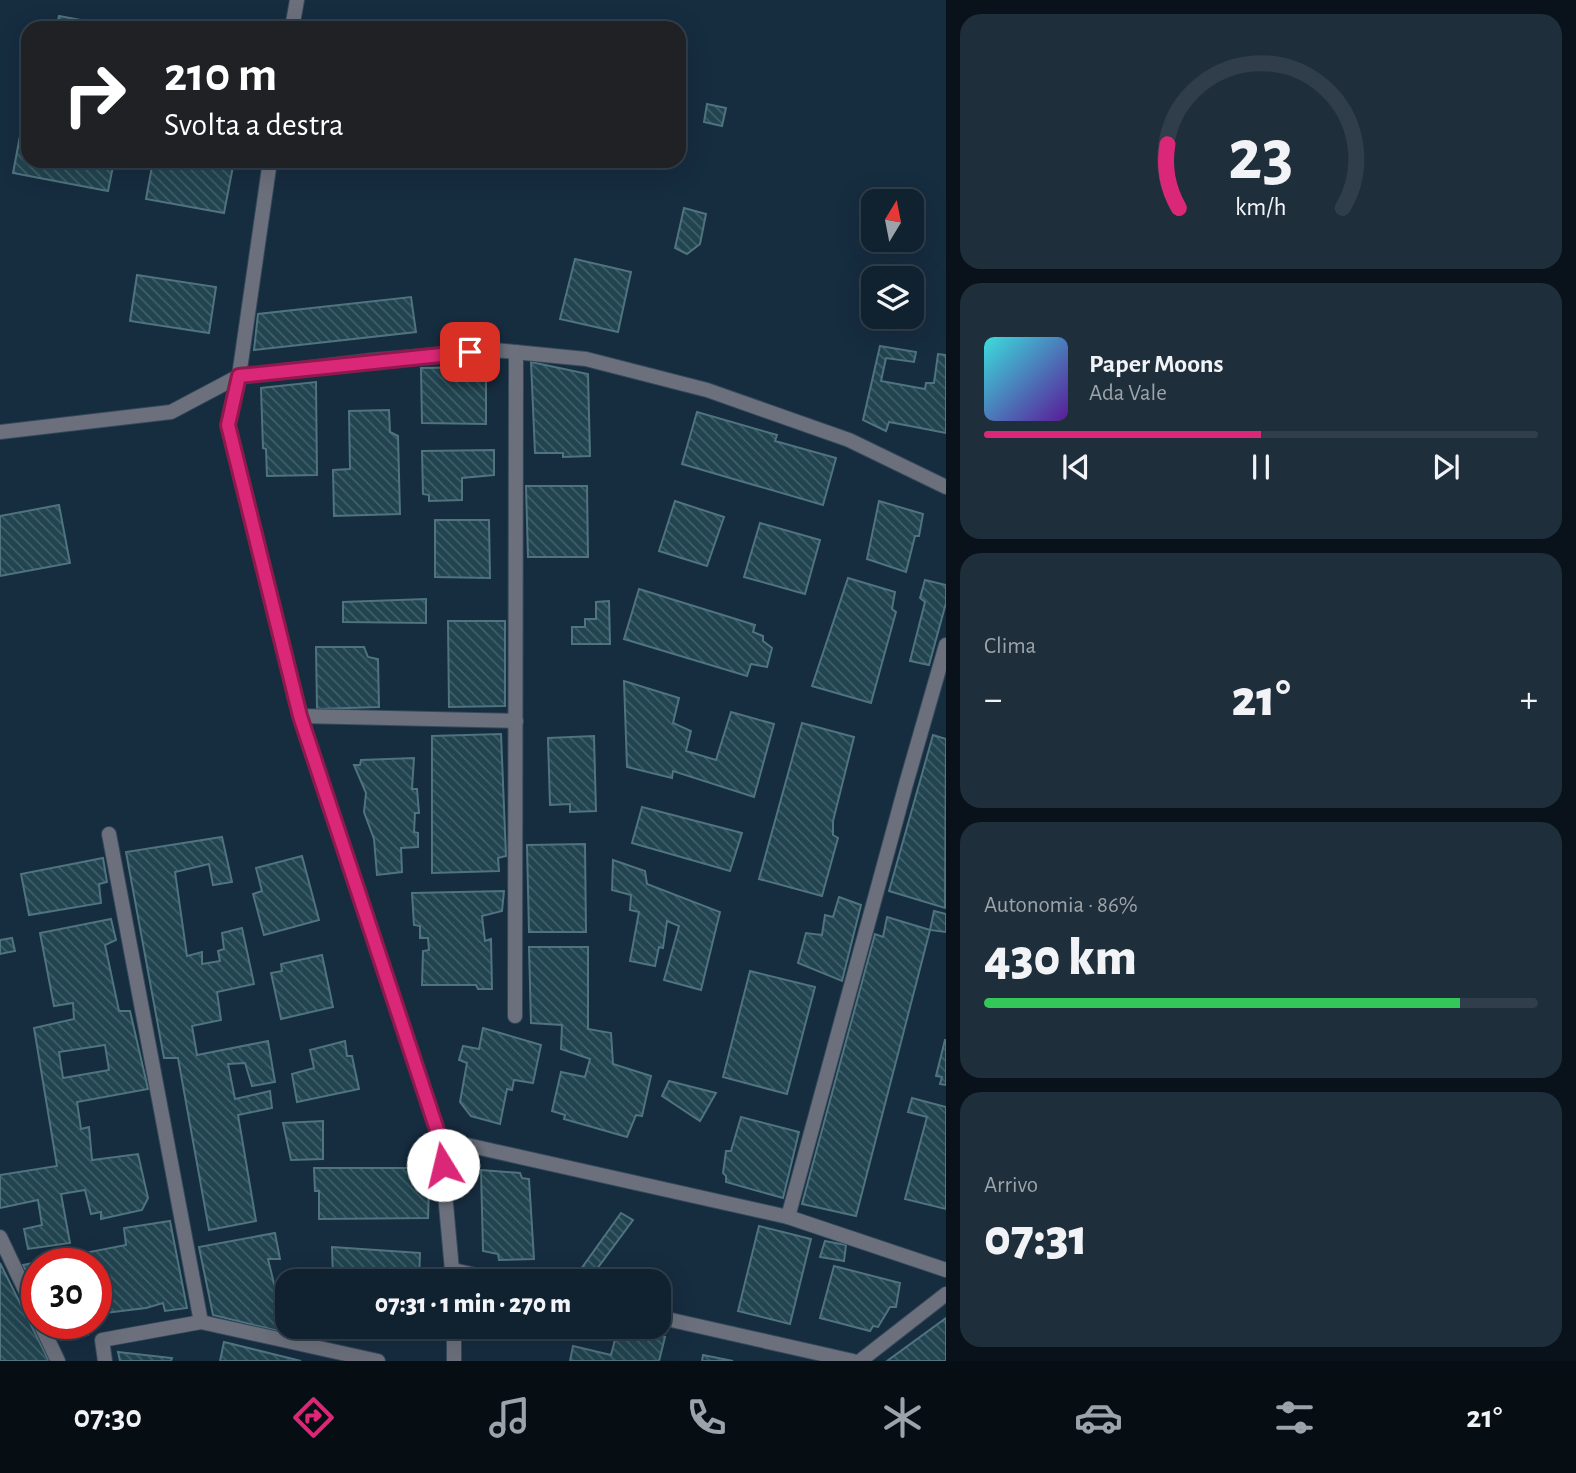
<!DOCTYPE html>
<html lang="it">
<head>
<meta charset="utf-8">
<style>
	:root { --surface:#10212f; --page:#1e2e3b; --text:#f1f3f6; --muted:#9ca3aa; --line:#303e4b; --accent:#db2777 }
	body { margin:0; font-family:"Alegreya Sans",sans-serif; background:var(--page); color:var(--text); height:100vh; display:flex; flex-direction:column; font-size:26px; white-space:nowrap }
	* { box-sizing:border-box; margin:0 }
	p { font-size:23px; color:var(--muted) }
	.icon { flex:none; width:38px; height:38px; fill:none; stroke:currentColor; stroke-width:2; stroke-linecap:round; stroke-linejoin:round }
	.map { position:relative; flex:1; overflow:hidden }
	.drawer { display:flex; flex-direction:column; gap:14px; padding:14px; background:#09121a; width:630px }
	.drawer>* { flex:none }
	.hud { position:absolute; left:21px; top:21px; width:665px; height:147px; border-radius:21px; box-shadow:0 7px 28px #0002,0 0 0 2px var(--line); background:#202124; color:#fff; overflow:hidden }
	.needle { width:46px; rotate:10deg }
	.controls { position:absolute; left:861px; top:189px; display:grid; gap:14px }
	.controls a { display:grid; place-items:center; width:63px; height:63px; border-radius:14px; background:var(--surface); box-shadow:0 7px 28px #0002,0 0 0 2px var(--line); font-size:35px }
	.speed { position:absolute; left:21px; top:1248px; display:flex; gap:14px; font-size:35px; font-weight:700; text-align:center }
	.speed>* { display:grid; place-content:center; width:91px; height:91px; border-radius:50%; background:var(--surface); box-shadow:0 7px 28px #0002,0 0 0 2px var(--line); line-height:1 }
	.speed .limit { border:10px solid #d22; background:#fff; color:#111 }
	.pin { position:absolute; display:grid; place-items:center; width:60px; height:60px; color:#fff; margin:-30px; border-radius:14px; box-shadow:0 4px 10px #0006 }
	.me { position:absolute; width:77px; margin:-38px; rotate:351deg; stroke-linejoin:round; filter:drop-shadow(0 0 5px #0008) }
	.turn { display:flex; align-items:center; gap:24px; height:147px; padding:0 28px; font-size:32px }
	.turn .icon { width:91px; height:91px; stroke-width:2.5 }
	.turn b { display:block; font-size:49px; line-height:60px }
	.big { font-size:52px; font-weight:800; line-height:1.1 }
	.drawer .card { flex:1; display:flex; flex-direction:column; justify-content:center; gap:10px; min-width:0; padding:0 24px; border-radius:21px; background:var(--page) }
	.drawer .dial { align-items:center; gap:0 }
	.dial svg { height:182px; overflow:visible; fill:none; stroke:var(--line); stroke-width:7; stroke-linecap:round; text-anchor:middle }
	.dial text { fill:var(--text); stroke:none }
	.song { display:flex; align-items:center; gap:21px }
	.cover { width:84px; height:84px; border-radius:10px; background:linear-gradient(135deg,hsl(180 70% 55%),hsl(270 70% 35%)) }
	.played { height:7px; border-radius:4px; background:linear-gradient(90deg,var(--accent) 50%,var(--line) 50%) }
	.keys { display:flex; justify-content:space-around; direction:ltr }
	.heat { display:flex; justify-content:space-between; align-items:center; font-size:38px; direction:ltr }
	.charge { height:10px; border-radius:5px; background:linear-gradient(90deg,#34c759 86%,var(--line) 0) }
	.trip { position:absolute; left:275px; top:1269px; width:396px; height:70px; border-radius:21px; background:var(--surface); box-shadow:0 7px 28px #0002,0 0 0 2px var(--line); font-weight:800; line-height:70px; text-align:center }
	.tab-bar { display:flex; height:112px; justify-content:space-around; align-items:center; background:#060d13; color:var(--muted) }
	.tab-bar .icon { width:49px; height:49px }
	.tab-bar .current { color:var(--accent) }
	.tab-bar b { font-size:32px; color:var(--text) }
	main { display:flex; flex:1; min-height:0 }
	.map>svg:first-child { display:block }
</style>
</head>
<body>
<main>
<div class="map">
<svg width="946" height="1361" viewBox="0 0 946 1361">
	<defs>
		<pattern id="building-back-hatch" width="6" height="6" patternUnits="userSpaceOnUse" patternTransform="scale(1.75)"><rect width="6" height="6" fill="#214450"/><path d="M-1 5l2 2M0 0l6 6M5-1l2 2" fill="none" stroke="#405f69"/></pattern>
	</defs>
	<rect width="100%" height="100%" fill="#162c3f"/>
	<g fill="url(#building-back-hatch)" stroke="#4f737f" stroke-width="2" fill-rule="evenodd">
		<path d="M 59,16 L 81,20 L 80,28 L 56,28 Z"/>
		<path d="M 707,104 L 726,108 L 722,126 L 704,122 Z"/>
		<path d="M 24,115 L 28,116 L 28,161 L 114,161 L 108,191 L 13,173 Z"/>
		<path d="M 153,161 L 234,161 L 224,213 L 146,199 Z"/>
		<path d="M 684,208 L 706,214 L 700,244 L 687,254 L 675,248 Z"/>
		<path d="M 575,259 L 631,272 L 618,332 L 560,319 Z"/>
		<path d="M 137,275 L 216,287 L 209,333 L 130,321 Z"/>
		<path d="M 411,297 L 416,332 L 254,350 L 258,314 Z"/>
		<path d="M 880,346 L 916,352 L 914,362 L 886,358 L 881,381 L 925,389 L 926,383 L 934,383 L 938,354 L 946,355 L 946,433 L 889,422 L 886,431 L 863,420 Z"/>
		<path d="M 531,362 L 588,374 L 590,456 L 563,457 L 563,453 L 535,453 Z"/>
		<path d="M 486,367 L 486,424 L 422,423 L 421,368 Z"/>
		<path d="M 316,382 L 317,475 L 267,476 L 266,449 L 263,448 L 261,388 Z"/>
		<path d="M 389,410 L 390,432 L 398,436 L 400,514 L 334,516 L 333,470 L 350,469 L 349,411 Z"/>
		<path d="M 697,412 L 777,435 L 775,441 L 836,458 L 823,505 L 682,464 Z"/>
		<path d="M 494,450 L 494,475 L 462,478 L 462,500 L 429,501 L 429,495 L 423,494 L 422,451 Z"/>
		<path d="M 526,486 L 587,486 L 588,557 L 528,557 Z"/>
		<path d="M 675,501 L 724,517 L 707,566 L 659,551 Z"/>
		<path d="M 879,501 L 923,514 L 919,536 L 915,536 L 906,572 L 867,559 Z"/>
		<path d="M 59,505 L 70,563 L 0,576 L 0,516 Z"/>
		<path d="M 435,520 L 489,520 L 490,578 L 435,577 Z"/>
		<path d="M 760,523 L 820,540 L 805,594 L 744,577 Z"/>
		<path d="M 848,578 L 895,592 L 892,609 L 896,612 L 871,703 L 812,686 Z"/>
		<path d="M 925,580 L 946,585 L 946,603 L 929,665 L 910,661 L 925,602 L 920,598 Z"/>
		<path d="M 639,589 L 755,625 L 753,632 L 763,636 L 763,641 L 772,648 L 767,667 L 751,664 L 747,676 L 624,639 Z"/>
		<path d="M 426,599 L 426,623 L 343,622 L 343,602 Z"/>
		<path d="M 609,601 L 610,644 L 572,644 L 572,627 L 585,627 L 585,619 L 596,619 L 596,602 Z"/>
		<path d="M 448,621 L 505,621 L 505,706 L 449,707 Z"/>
		<path d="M 316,647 L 364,647 L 368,657 L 378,659 L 379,707 L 317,709 Z"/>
		<path d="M 624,681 L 679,698 L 673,723 L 691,731 L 686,751 L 716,760 L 731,712 L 774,724 L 754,797 L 673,771 L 672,778 L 627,767 Z"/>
		<path d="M 802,723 L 854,737 L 833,821 L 833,835 L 838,838 L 822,896 L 759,879 Z"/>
		<path d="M 501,734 L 506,856 L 498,858 L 499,871 L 432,873 L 432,736 Z"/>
		<path d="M 933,735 L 946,739 L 945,908 L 889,891 Z"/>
		<path d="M 594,736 L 596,811 L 570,812 L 570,804 L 550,805 L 548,738 Z"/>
		<path d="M 414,758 L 412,789 L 417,789 L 419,813 L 415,813 L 414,832 L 418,833 L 418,847 L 401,848 L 402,872 L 377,875 L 374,839 L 364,812 L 366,793 L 354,765 L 360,765 L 361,760 Z"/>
		<path d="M 642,807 L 742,833 L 730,871 L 632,843 Z"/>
		<path d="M 222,837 L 232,882 L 213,885 L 209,864 L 175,872 L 187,956 L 202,952 L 202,964 L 220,961 L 218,951 L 224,949 L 222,933 L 242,928 L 254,984 L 217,992 L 221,1020 L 192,1026 L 197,1055 L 268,1041 L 275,1082 L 252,1086 L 245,1063 L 228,1064 L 235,1099 L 270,1091 L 272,1108 L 238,1115 L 256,1221 L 209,1230 L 178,1058 L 164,1058 L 126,852 Z"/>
		<path d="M 585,844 L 586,932 L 529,932 L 527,845 Z"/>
		<path d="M 302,856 L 319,920 L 264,935 L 253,894 L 262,891 L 256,868 Z"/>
		<path d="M 103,858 L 107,882 L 99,884 L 101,903 L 29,915 L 21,874 Z"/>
		<path d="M 613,860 L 645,871 L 647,884 L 720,912 L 701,990 L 664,980 L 679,926 L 667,921 L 663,948 L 659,947 L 655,966 L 630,961 L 639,912 L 630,910 L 631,895 L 612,890 Z"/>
		<path d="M 504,891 L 502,911 L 482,916 L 485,941 L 491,939 L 492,989 L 478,989 L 476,985 L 422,985 L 423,951 L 429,950 L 428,938 L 420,938 L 420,926 L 414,925 L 412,893 Z"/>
		<path d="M 839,897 L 861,905 L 842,981 L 798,963 L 806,933 L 822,935 L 825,915 L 833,917 Z"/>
		<path d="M 934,911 L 946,914 L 946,932 L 930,930 Z"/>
		<path d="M 887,917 L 930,930 L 856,1216 L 802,1204 L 875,934 L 883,937 Z"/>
		<path d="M 111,919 L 116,940 L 105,945 L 119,1011 L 130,1011 L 148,1089 L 77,1102 L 81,1129 L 89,1127 L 92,1160 L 138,1154 L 148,1198 L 142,1210 L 101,1219 L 101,1212 L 91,1214 L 85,1190 L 61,1194 L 70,1243 L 28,1249 L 24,1229 L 42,1225 L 38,1200 L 0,1208 L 0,1175 L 57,1166 L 34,1028 L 74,1019 L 73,1003 L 54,1006 L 40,933 ZM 105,1045 L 109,1070 L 63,1078 L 59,1052 Z"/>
		<path d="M 12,938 L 15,951 L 0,954 L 0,940 Z"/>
		<path d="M 529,947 L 588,947 L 588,1029 L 611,1033 L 613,1064 L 651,1076 L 642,1116 L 636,1115 L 627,1137 L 564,1119 L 565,1115 L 552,1111 L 561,1072 L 585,1077 L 590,1059 L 561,1049 L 562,1025 L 531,1023 Z"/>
		<path d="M 322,955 L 333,1007 L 281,1019 L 271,973 L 282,971 L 281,964 Z"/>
		<path d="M 750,971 L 815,987 L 787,1094 L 723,1077 Z"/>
		<path d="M 483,1028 L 541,1045 L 533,1083 L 514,1080 L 512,1090 L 507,1089 L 500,1124 L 471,1116 L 460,1102 L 467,1063 L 459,1060 L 463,1046 L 479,1049 Z"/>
		<path d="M 945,1040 L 946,1040 L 946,1085 L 940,1084 L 942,1077 L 936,1076 Z"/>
		<path d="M 345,1041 L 347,1056 L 352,1056 L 359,1089 L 297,1102 L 292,1074 L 314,1068 L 310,1050 Z"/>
		<path d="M 669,1081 L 716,1093 L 700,1121 L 662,1096 Z"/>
		<path d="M 912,1098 L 946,1107 L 946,1209 L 905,1199 L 927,1117 L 908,1112 Z"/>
		<path d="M 741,1117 L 799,1132 L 783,1198 L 726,1182 L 726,1176 L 723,1173 L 726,1151 L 731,1151 Z"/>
		<path d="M 323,1121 L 323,1159 L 291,1160 L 283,1123 Z"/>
		<path d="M 314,1168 L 432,1168 L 434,1187 L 429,1187 L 428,1218 L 319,1219 L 319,1191 L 315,1191 Z"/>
		<path d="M 481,1170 L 520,1173 L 522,1178 L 529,1179 L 534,1259 L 499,1260 L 498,1254 L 483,1251 Z"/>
		<path d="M 621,1213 L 633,1220 L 588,1281 L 576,1276 Z"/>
		<path d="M 170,1221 L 187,1308 L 165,1311 L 163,1303 L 146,1308 L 96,1314 L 96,1264 L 37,1264 L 36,1290 L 23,1265 L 126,1245 L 124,1228 Z"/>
		<path d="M 759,1226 L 811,1239 L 790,1324 L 738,1311 Z"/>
		<path d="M 275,1233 L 280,1259 L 268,1259 L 276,1292 L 287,1295 L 287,1326 L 315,1326 L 315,1340 L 213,1315 L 199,1247 Z"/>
		<path d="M 825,1241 L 846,1245 L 844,1261 L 820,1257 Z"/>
		<path d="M 332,1247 L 420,1253 L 419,1281 L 333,1281 Z"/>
		<path d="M 0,1263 L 49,1361 L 0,1361 Z"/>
		<path d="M 834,1266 L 900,1283 L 896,1307 L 890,1307 L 878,1327 L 873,1326 L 870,1331 L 820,1318 Z"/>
		<path d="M 946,1318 L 946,1361 L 887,1361 Z"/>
		<path d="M 58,1323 L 87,1323 L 88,1335 L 61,1340 Z"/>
		<path d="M 335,1326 L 365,1326 L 365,1332 L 335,1331 Z"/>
		<path d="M 388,1326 L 418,1326 L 417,1331 L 388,1328 Z"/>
		<path d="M 631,1329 L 665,1337 L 659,1361 L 570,1361 L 573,1346 L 611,1355 L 616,1336 L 628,1338 Z"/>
		<path d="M 224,1342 L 301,1361 L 220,1361 Z"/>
		<path d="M 118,1352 L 172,1358 L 171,1361 L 120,1361 Z"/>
		<path d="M 703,1355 L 733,1361 L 702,1361 Z"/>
	</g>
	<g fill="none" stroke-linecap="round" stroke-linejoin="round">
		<defs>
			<g id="minor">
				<path d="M 292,28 L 297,0"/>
				<path d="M 270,161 L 239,376 L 228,425 L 300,716 L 440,1139 L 453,1281"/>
				<path d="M 0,432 L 171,412 L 239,376 L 375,360 L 494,350 L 586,359 L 707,390 L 849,440 L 946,487"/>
				<path d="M 300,716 L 516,721"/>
				<path d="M 109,834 L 201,1322"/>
				<path d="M 515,1016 L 516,352"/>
				<path d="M 440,1139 L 788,1217 L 946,1270"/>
				<path d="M 788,1217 L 906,784 L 946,645"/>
				<path d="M 0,1237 L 37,1315"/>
				<path d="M 453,1270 L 502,1281"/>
				<path d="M 658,1317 L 853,1361"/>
				<path d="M 40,1323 L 58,1361"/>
				<path d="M 454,1326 L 454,1361"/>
				<path d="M 105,1361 L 102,1340 L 201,1322 L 378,1361"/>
				<path d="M 860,1361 L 946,1294"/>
			</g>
		</defs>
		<use href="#minor" stroke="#34495b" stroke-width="16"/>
		<use href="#minor" stroke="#6c707c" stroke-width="14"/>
	</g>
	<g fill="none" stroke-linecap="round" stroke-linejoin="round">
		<defs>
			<path id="route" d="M 443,1165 L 440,1139 L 300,716 L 228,425 L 239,376 L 470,352"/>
		</defs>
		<use href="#route" stroke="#8e194d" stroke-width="18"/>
		<use href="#route" stroke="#db2777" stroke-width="12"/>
	</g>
</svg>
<div class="controls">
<a><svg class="needle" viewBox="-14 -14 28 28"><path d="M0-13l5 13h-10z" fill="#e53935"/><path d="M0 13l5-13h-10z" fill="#9ca3aa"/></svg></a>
<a><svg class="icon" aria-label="layers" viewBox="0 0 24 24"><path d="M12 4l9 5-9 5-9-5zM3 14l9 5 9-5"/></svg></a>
</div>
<div class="speed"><div class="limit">30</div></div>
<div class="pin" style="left:470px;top:352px;background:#d93025"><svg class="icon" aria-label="arrive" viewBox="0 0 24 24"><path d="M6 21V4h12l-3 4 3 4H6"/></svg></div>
<svg class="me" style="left:443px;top:1165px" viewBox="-20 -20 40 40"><circle r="19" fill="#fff"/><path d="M0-13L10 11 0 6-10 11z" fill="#db2777"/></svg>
<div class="trip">07:31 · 1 min · 270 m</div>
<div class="hud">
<div class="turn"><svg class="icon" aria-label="right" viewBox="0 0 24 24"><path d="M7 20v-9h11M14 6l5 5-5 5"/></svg><div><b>210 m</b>Svolta a destra</div></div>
</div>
</div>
<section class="drawer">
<div class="card dial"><svg viewBox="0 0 100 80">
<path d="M14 69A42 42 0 1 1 86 69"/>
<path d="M14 69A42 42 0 0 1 9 41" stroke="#db2777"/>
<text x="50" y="56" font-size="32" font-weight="700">23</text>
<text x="50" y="72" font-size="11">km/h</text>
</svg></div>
<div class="card">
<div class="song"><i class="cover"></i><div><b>Paper Moons</b><p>Ada Vale</p></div></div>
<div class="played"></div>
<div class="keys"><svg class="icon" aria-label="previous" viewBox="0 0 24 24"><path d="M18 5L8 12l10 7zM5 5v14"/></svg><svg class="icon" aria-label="pause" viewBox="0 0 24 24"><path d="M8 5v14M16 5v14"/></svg><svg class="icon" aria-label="next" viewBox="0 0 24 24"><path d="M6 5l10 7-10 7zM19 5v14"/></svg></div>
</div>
<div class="card"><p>Clima</p>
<div class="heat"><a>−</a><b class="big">21°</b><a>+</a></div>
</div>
<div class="card"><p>Autonomia · 86%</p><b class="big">430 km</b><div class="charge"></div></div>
<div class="card"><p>Arrivo</p><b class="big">07:31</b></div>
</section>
</main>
<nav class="tab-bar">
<b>07:30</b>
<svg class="icon current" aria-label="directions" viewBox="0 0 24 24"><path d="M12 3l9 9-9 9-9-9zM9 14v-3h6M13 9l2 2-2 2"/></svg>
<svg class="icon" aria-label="music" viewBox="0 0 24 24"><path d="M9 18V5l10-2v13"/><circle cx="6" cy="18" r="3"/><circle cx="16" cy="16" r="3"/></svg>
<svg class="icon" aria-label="phone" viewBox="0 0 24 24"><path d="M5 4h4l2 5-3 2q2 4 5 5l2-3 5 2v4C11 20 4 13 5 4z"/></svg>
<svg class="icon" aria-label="climate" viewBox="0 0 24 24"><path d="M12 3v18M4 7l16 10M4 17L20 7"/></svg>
<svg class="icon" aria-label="car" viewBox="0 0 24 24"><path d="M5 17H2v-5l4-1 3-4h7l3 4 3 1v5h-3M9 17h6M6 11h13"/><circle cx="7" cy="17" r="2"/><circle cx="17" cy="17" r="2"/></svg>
<svg class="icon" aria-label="filters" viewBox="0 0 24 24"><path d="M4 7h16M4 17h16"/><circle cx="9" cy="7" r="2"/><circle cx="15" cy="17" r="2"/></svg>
<b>21°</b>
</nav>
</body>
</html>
